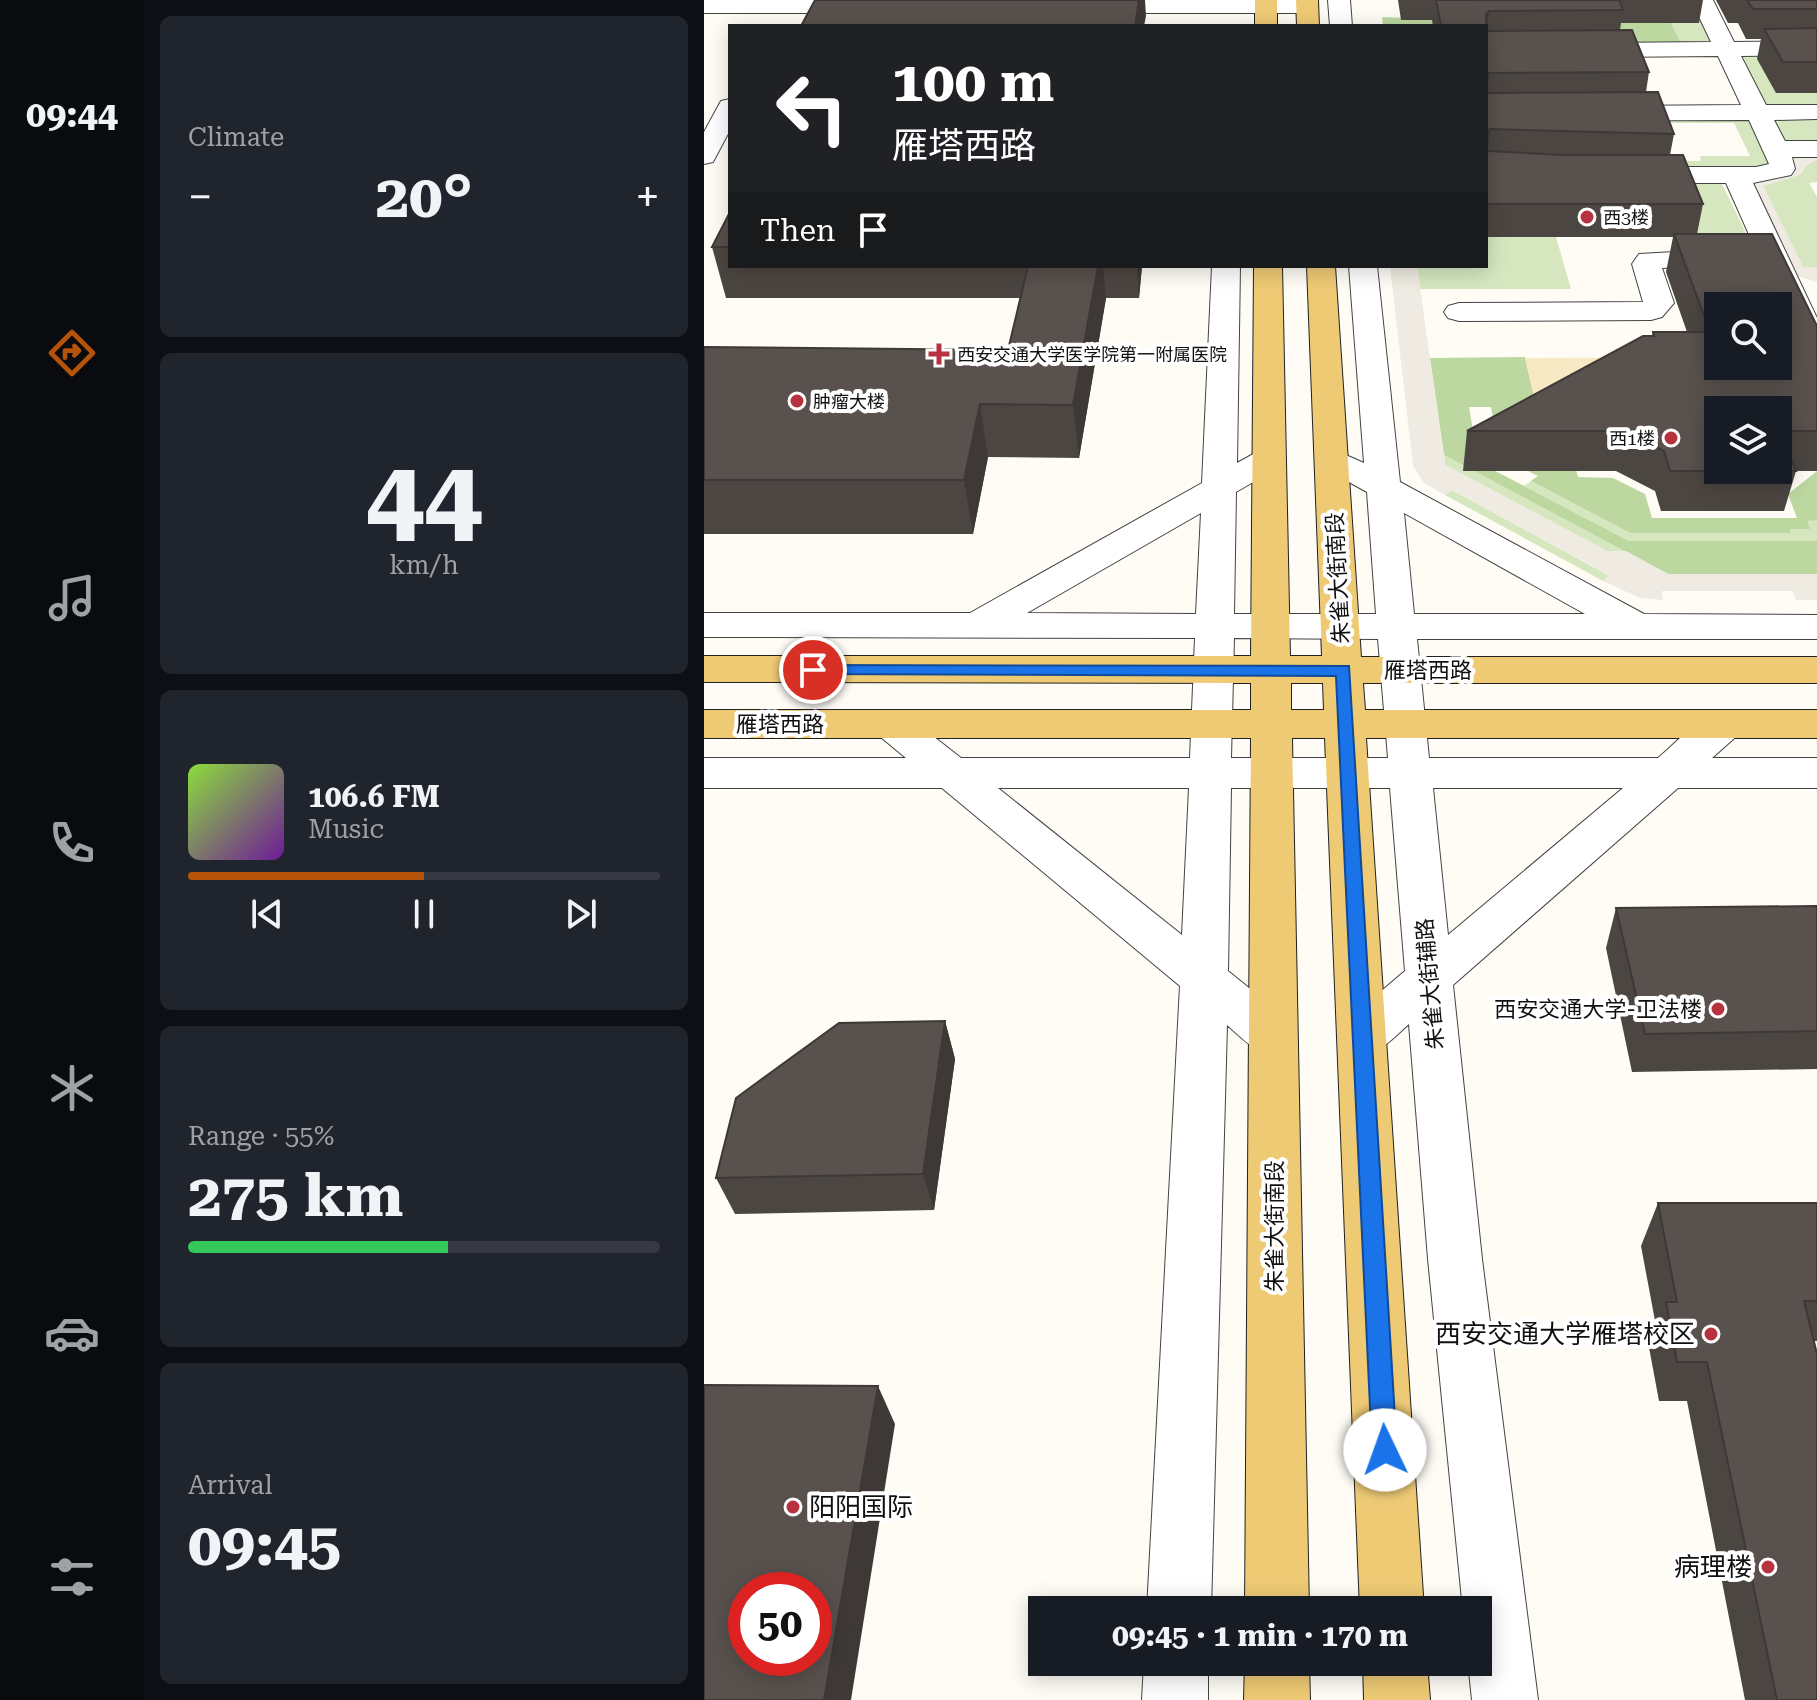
<!DOCTYPE html>
<html lang="en">
<head>
<meta charset="utf-8">
<style>
	:root { --surface:#171b24; --page:#20242c; --text:#f1f3f6; --muted:#9ea1a6; --line:#363941; --accent:#b45309 }
	body { margin:0; font-family:"Roboto Serif","Noto Sans SC",serif; background:var(--page); color:var(--text); height:100vh; display:flex; flex-direction:column; font-size:30px; white-space:nowrap }
	* { box-sizing:border-box; margin:0 }
	p { font-size:26px; color:var(--muted) }
	.icon { flex:none; width:44px; height:44px; fill:none; stroke:currentColor; stroke-width:2; stroke-linecap:round; stroke-linejoin:round }
	.map { position:relative; flex:1; overflow:hidden }
	.sheet { display:flex; flex-direction:column; gap:16px; padding:16px; background:#0d0f14; width:560px }
	.sheet>* { flex:none }
	.hud { position:absolute; left:24px; top:24px; width:760px; height:244px; border-radius:0px; box-shadow:0 4px 20px #0003; background:#202124; color:#fff; overflow:hidden }
	.fabs { position:absolute; left:1000px; top:292px; display:grid; gap:16px }
	.fabs a { display:grid; place-items:center; width:88px; height:88px; border-radius:0px; background:var(--surface); box-shadow:0 4px 20px #0003; font-size:40px }
	.speed { position:absolute; left:24px; top:1572px; display:flex; gap:16px; font-size:40px; font-weight:700; text-align:center }
	.speed>* { display:grid; place-content:center; width:104px; height:104px; border-radius:50%; background:var(--surface); box-shadow:0 4px 20px #0003; line-height:1 }
	.speed .limit { border:12px solid #d22; background:#fff; color:#111 }
	.pin { position:absolute; display:grid; place-items:center; width:68px; height:68px; color:#fff; margin:-34px; border:4px solid #fff; border-radius:50%; box-shadow:0 2px 8px #0007 }
	.me { position:absolute; width:88px; margin:-44px; rotate:357deg; stroke-linejoin:round; filter:drop-shadow(0 0 6px #0008) }
	.turn { display:flex; align-items:center; gap:28px; height:168px; padding:0 32px; font-size:36px }
	.turn .icon { width:104px; height:104px; stroke-width:2.5 }
	.turn b { display:block; font-size:56px; line-height:68px }
	.then { display:flex; align-items:center; height:76px; padding:0 32px; background:#0003; gap:16px; font-size:30px }
	.big { font-size:60px; font-weight:700; line-height:1.1 }
	.sheet .widget { flex:1; display:flex; flex-direction:column; justify-content:center; gap:12px; min-width:0; padding:0 28px; border-radius:12px; background:var(--page) }
	.sheet .dial { align-items:center; gap:0 }
	.dial b { font-size:104px; line-height:1 }
	.song { display:flex; align-items:center; gap:24px }
	.cover { width:96px; height:96px; border-radius:12px; background:linear-gradient(135deg,hsl(90 70% 55%),hsl(280 70% 35%)) }
	.played { height:8px; border-radius:4px; background:linear-gradient(90deg,var(--accent) 50%,var(--line) 50%) }
	.keys { display:flex; justify-content:space-around; direction:ltr }
	.heat { display:flex; justify-content:space-between; align-items:center; font-size:44px; direction:ltr }
	.charge { height:12px; border-radius:6px; background:linear-gradient(90deg,#34c759 55%,var(--line) 0) }
	.trip { position:absolute; left:324px; top:1596px; width:464px; height:80px; border-radius:0px; background:var(--surface); box-shadow:0 4px 20px #0003; font-weight:700; line-height:80px; text-align:center }
	main { display:flex; flex:1; min-height:0 }
	.dock { display:flex; flex-direction:column; width:144px; justify-content:space-around; align-items:center; background:#090b0e; color:var(--muted) }
	.dock .icon { width:56px; height:56px }
	.dock .on { color:var(--accent) }
	.dock b { font-size:36px; color:var(--text) }
	.map>svg:first-child { display:block }
</style>
</head>
<body>
<main>
<nav class="dock">
<b>09:44</b>
<svg class="icon on" aria-label="directions" viewBox="0 0 24 24"><path d="M12 3l9 9-9 9-9-9zM9 14v-3h6M13 9l2 2-2 2"/></svg>
<svg class="icon" aria-label="music" viewBox="0 0 24 24"><path d="M9 18V5l10-2v13"/><circle cx="6" cy="18" r="3"/><circle cx="16" cy="16" r="3"/></svg>
<svg class="icon" aria-label="phone" viewBox="0 0 24 24"><path d="M5 4h4l2 5-3 2q2 4 5 5l2-3 5 2v4C11 20 4 13 5 4z"/></svg>
<svg class="icon" aria-label="climate" viewBox="0 0 24 24"><path d="M12 3v18M4 7l16 10M4 17L20 7"/></svg>
<svg class="icon" aria-label="car" viewBox="0 0 24 24"><path d="M5 17H2v-5l4-1 3-4h7l3 4 3 1v5h-3M9 17h6M6 11h13"/><circle cx="7" cy="17" r="2"/><circle cx="17" cy="17" r="2"/></svg>
<svg class="icon" aria-label="filters" viewBox="0 0 24 24"><path d="M4 7h16M4 17h16"/><circle cx="9" cy="7" r="2"/><circle cx="15" cy="17" r="2"/></svg>
</nav>
<section class="sheet">
<div class="widget"><p>Climate</p>
<div class="heat"><a>−</a><b class="big">20°</b><a>+</a></div>
</div>
<div class="widget dial"><b>44</b><p>km/h</p></div>
<div class="widget">
<div class="song"><i class="cover"></i><div><b>106.6 FM</b><p>Music</p></div></div>
<div class="played"></div>
<div class="keys"><svg class="icon" aria-label="previous" viewBox="0 0 24 24"><path d="M18 5L8 12l10 7zM5 5v14"/></svg><svg class="icon" aria-label="pause" viewBox="0 0 24 24"><path d="M8 5v14M16 5v14"/></svg><svg class="icon" aria-label="next" viewBox="0 0 24 24"><path d="M6 5l10 7-10 7zM19 5v14"/></svg></div>
</div>
<div class="widget"><p>Range · 55%</p><b class="big">275 km</b><div class="charge"></div></div>
<div class="widget"><p>Arrival</p><b class="big">09:45</b></div>
</section>
<div class="map">
<svg width="1113" height="1700" viewBox="0 0 1113 1700">
	<rect width="100%" height="100%" fill="#fefcf5"/>
	<g fill="#d6e7c0">
		<path d="M 956,0 L 988,0 L 1008,43 L 782,44 L 976,43 Z"/>
		<path d="M 1059,52 L 1113,90 L 1113,108 L 1061,108 L 1036,55 Z"/>
		<path d="M 1066,117 L 1113,117 L 1113,144 L 1080,144 Z"/>
		<path d="M 782,119 L 1041,119 L 1047,122 L 1067,162 L 1062,168 L 837,170 L 921,156 L 981,156 L 983,161 L 997,161 L 996,156 L 1046,156 L 1030,123 L 782,123 Z"/>
		<path d="M 1113,159 L 1113,182 L 1105,183 L 1113,197 L 1113,267 L 1099,267 L 1059,186 L 1098,173 L 1101,166 Z"/>
		<path d="M 782,179 L 1017,182 L 1044,237 L 992,237 Z"/>
		<path d="M 782,237 L 852,237 L 867,289 L 716,289 L 713,266 L 782,266 Z"/>
		<path d="M 740,455 L 922,551 L 903,551 L 741,465 Z"/>
		<path d="M 827,481 L 926,533 L 1086,529 L 1102,520 L 1113,520 L 1113,541 L 925,541 L 820,486 Z"/>
		<path d="M 748,490 L 906,576 L 899,581 L 741,495 Z"/>
	</g>
	<g fill="#bcd7a0">
		<path d="M 956,0 L 977,44 L 782,44 L 782,26 L 679,26 L 678,17 L 829,23 L 949,23 Z"/>
		<path d="M 821,357 L 834,415 L 870,462 L 874,477 L 909,478 L 941,494 L 948,518 L 1093,518 L 1084,494 L 1113,471 L 1113,520 L 1103,521 L 1106,529 L 1086,529 L 1087,533 L 926,533 L 827,481 L 834,476 L 796,457 L 787,407 L 765,407 L 774,462 L 925,541 L 1113,541 L 1113,574 L 964,574 L 740,455 L 726,358 Z"/>
	</g>
	<path fill="#f6e9c4" d="M 1014,357 L 1014,366 L 1074,366 L 1093,406 L 834,415 L 821,358 Z"/>
	<g fill="#efebe2">
		<path d="M 1080,144 L 1113,144 L 1113,159 L 1101,166 L 1096,175 L 1059,186 L 1099,267 L 1113,267 L 1113,282 L 1093,276 L 1050,184 L 1083,175 L 1091,169 Z"/>
		<path d="M 686,266 L 713,266 L 741,465 L 903,551 L 922,551 L 964,574 L 1113,574 L 1113,600 L 1092,600 L 1088,591 L 958,591 L 959,600 L 936,598 L 899,581 L 905,575 L 748,490 L 741,495 L 720,483 L 709,466 Z"/>
	</g>
	<g fill="none" stroke-linecap="round" stroke-linejoin="round">
		<defs>
			<g id="minor">
				<path d="M 0,0 L 172,0 L 180,6 L 169,13 L 0,13 Z"/>
				<path d="M 379,0 L 606,0 L 614,6 L 603,13 L 382,13 L 371,6 Z"/>
				<path d="M 624,0 L 646,0 L 648,26 L 626,26 Z"/>
				<path d="M 987,0 L 1009,0 L 1030,42 L 1113,41 L 1113,55 L 1037,56 L 1062,105 L 1113,105 L 1113,119 L 1070,120 L 1081,141 L 1113,141 L 1113,157 L 1088,157 L 1091,169 L 1087,175 L 1049,183 L 1113,318 L 1113,360 L 1102,358 L 1097,351 L 1022,183 L 929,183 L 920,181 L 916,175 L 920,169 L 929,167 L 1052,167 L 1065,164 L 1045,120 L 782,121 L 782,107 L 1037,105 L 1014,56 L 782,58 L 782,44 L 1007,42 Z"/>
				<path d="M 26,99 L 26,130 L 9,162 L 0,164 L 0,132 L 17,101 Z"/>
				<path d="M 1024,249 L 1034,252 L 1038,258 L 1034,264 L 958,268 L 970,303 L 958,317 L 947,320 L 755,321 L 744,318 L 740,312 L 744,306 L 755,303 L 939,302 L 928,264 L 935,254 Z"/>
				<path d="M 508,266 L 536,266 L 533,463 L 553,452 L 565,449 L 577,452 L 582,459 L 577,466 L 532,492 L 530,614 L 672,614 L 663,492 L 616,466 L 611,459 L 616,452 L 628,449 L 660,463 L 645,266 L 673,266 L 696,482 L 940,614 L 1113,615 L 1113,639 L 713,639 L 725,758 L 954,758 C 978,738 1003,705 1035,714 L 1041,724 L 1035,734 L 1008,758 L 1113,758 L 1113,788 L 974,788 L 749,985 L 778,1259 L 834,1700 L 768,1700 L 764,1662 L 774,1662 L 774,1610 L 759,1610 L 724,1259 L 705,1024 C 683,1043 673,1060 642,1049 L 635,1035 L 642,1021 L 701,971 L 686,788 L 527,788 L 524,971 L 586,1021 L 593,1035 L 586,1049 C 556,1060 545,1044 523,1025 L 507,1610 L 443,1610 L 476,986 L 238,788 L 0,788 L 0,758 L 202,758 L 173,734 L 167,724 L 173,714 L 187,710 L 201,714 L 257,758 L 486,758 L 491,638 L 0,637 L 0,613 L 266,613 L 498,483 ZM 497,513 L 492,614 L 323,613 ZM 700,513 L 881,614 L 710,614 ZM 530,638 L 674,639 L 684,758 L 527,758 ZM 294,788 L 485,788 L 478,935 ZM 729,788 L 919,788 L 744,935 Z"/>
				<path d="M 440,1662 L 504,1662 L 504,1700 L 438,1700 Z"/>
			</g>
			<g id="major">
				<rect x="551" y="0" width="22" height="26"/>
				<path d="M 592,0 L 614,0 L 615,26 L 593,26 Z"/>
				<path d="M 550,266 L 578,266 L 586,656 L 618,656 L 603,266 L 631,266 L 657,657 L 1113,657 L 1113,683 L 659,683 L 661,710 L 1113,710 L 1113,738 L 662,738 L 720,1610 L 656,1610 L 621,738 L 588,738 L 605,1610 L 541,1610 L 547,738 L 0,738 L 0,710 L 547,710 L 547,683 L 0,682 L 0,656 L 547,656 ZM 587,683 L 619,683 L 620,710 L 587,710 Z"/>
				<path d="M 541,1662 L 605,1662 L 606,1700 L 540,1700 Z"/>
				<path d="M 659,1662 L 723,1662 L 726,1700 L 660,1700 Z"/>
			</g>
		</defs>
		<use href="#minor" stroke="#434343" stroke-width="2"/>
		<use href="#major" stroke="#212121" stroke-width="2"/>
		<use href="#minor" fill="#fff" fill-rule="evenodd"/>
		<use href="#major" fill="#eeca75" fill-rule="evenodd"/>
	</g>
	<g fill="#4c4642">
		<path d="M 694,0 L 999,0 L 995,23 L 917,23 L 916,30 L 945,72 L 942,92 L 970,134 L 966,155 L 999,204 L 993,234 L 1113,326 L 1113,471 L 1092,471 L 1080,511 L 957,511 L 951,491 L 912,471 L 759,471 L 763,431 L 948,336 L 949,332 L 983,332 L 962,272 L 969,237 L 782,237 L 782,26 L 729,26 L 728,20 L 697,20 Z"/>
		<path d="M 1012,0 L 1113,0 L 1113,93 L 1072,93 L 1053,59 L 1057,39 L 1042,39 L 1034,23 L 1024,23 Z"/>
		<path d="M 26,212 L 26,266 L 438,266 L 435,298 L 402,298 L 375,458 L 284,457 L 269,534 L 0,534 L 0,347 L 304,350 L 316,298 L 22,298 L 8,247 Z"/>
		<path d="M 1113,906 L 1113,1069 L 928,1072 L 902,948 L 912,908 Z"/>
		<path d="M 241,1021 L 251,1059 L 230,1210 L 31,1214 L 12,1178 Z"/>
		<path d="M 954,1203 L 1113,1203 L 1113,1341 L 1110,1341 L 1113,1700 L 1041,1700 L 983,1401 L 955,1401 L 944,1342 L 952,1326 L 937,1246 Z"/>
	</g>
	<g fill="#3e3936">
		<path d="M 435,0 L 441,0 L 442,16 L 440,26 L 431,26 Z"/>
		<path d="M 785,11 L 782,41 L 782,14 Z"/>
		<path d="M 785,73 L 782,104 L 782,76 Z"/>
		<path d="M 786,129 L 782,161 L 782,132 Z"/>
		<path d="M 394,266 L 399,266 L 402,298 L 375,458 L 369,405 Z"/>
		<path d="M 433,266 L 438,266 L 435,298 Z"/>
		<path d="M 276,404 L 284,457 L 269,534 L 260,480 Z"/>
		<path d="M 241,1021 L 251,1059 L 230,1210 L 219,1174 Z"/>
		<path d="M 174,1386 L 191,1424 L 147,1700 L 120,1700 Z"/>
	</g>
	<g fill="#58514d" stroke="#3e3936" stroke-width="2" fill-rule="evenodd">
		<path d="M 111,0 L 435,0 L 431,26 L 97,26 Z"/>
		<path d="M 732,0 L 915,0 L 919,10 L 785,11 L 782,14 L 782,28 L 785,31 L 928,30 L 945,72 L 785,73 L 782,76 L 782,90 L 785,93 L 954,92 L 970,134 L 786,129 L 782,132 L 782,148 L 785,151 L 859,155 L 979,155 L 999,204 L 782,204 L 782,26 L 737,26 Z"/>
		<path d="M 1043,0 L 1113,0 L 1113,9 L 1049,9 Z"/>
		<path d="M 1113,28 L 1113,62 L 1079,62 L 1060,29 Z"/>
		<path d="M 26,212 L 26,247 L 8,247 Z"/>
		<path d="M 970,234 L 1068,234 L 1113,326 L 1113,431 L 1076,431 L 1092,471 L 966,471 L 960,451 L 920,431 L 763,431 L 939,336 L 950,336 L 949,332 L 1006,332 ZM 1014,306 L 1074,306 L 1074,366 L 1014,366 ZM 1014,410 L 1074,410 L 1074,470 L 1014,470 Z"/>
		<path d="M 324,266 L 394,266 L 369,405 L 276,404 L 260,480 L 0,480 L 0,347 L 304,350 Z"/>
		<path d="M 1113,906 L 1113,1031 L 941,1034 L 912,908 Z"/>
		<path d="M 241,1021 L 219,1174 L 12,1178 L 32,1098 L 135,1023 Z"/>
		<path d="M 954,1203 L 1113,1203 L 1113,1301 L 1100,1301 L 1113,1354 L 1113,1700 L 1073,1700 L 1003,1362 L 973,1362 L 962,1302 L 973,1302 Z"/>
		<path d="M 0,1385 L 174,1386 L 120,1700 L 0,1700 ZM 42,1590 L 110,1590 L 110,1658 L 42,1658 Z"/>
	</g>
	<path fill="#1a73e8" stroke="#114b97" stroke-width="2" d="M 109,665 L 645,666 L 693,1450 L 690,1459 L 681,1463 L 672,1459 L 668,1450 L 632,676 L 103,674 L 101,670 Z"/>
	<g fill="#b7323f" stroke="#fff" stroke-width="3">
		<circle cx="883" cy="217" r="8"/>
		<path d="M231 342h8v8h8v8h-8v8h-8v-8h-8v-8h8z"/>
		<circle cx="93" cy="401" r="8"/>
		<circle cx="967" cy="438" r="8"/>
		<circle cx="1014" cy="1009" r="8"/>
		<circle cx="1007" cy="1334" r="8"/>
		<circle cx="89" cy="1507" r="8"/>
		<circle cx="1064" cy="1567" r="8"/>
	</g>
	<g text-anchor="middle" dominant-baseline="central" stroke-width="8" stroke-linejoin="round" paint-order="stroke">
		<g font-size="18" fill="#101010" stroke="#fff" text-anchor="start">
			<text x="899" y="217">西3楼</text>
			<text x="253" y="354">西安交通大学医学院第一附属医院</text>
			<text x="109" y="401">肿瘤大楼</text>
			<text x="951" y="438" text-anchor="end">西1楼</text>
		</g>
		<g font-size="22" fill="#101010" stroke="#fff">
			<text transform="translate(634 578) rotate(-93)">朱雀大街南段</text>
			<text x="724" y="670">雁塔西路</text>
			<text x="76" y="724">雁塔西路</text>
			<text transform="translate(726 984) rotate(-95)">朱雀大街辅路</text>
			<text transform="translate(570 1226) rotate(-90)">朱雀大街南段</text>
		</g>
		<g font-size="22" fill="#101010" stroke="#fff" text-anchor="end">
			<text x="998" y="1009">西安交通大学-卫法楼</text>
		</g>
		<g font-size="26" fill="#101010" stroke="#fff" text-anchor="end">
			<text x="991" y="1334">西安交通大学雁塔校区</text>
			<text x="105" y="1507" text-anchor="start">阳阳国际</text>
			<text x="1048" y="1567">病理楼</text>
		</g>
	</g>
</svg>
<div class="fabs">
<a><svg class="icon" aria-label="search" viewBox="0 0 24 24"><circle cx="10" cy="10" r="6"/><path d="M15 15l6 6"/></svg></a>
<a><svg class="icon" aria-label="layers" viewBox="0 0 24 24"><path d="M12 4l9 5-9 5-9-5zM3 14l9 5 9-5"/></svg></a>
</div>
<div class="speed"><div class="limit">50</div></div>
<div class="pin" style="left:109px;top:670px;background:#d93025"><svg class="icon" aria-label="arrive" viewBox="0 0 24 24"><path d="M6 21V4h12l-3 4 3 4H6"/></svg></div>
<svg class="me" style="left:681px;top:1450px" viewBox="-20 -20 40 40"><circle r="19" fill="#fff"/><path d="M0-13L10 11 0 6-10 11z" fill="#1a73e8"/></svg>
<div class="trip">09:45 · 1 min · 170 m</div>
<div class="hud">
<div class="turn"><svg class="icon" aria-label="left" viewBox="0 0 24 24"><path d="M17 20v-9H6M10 6l-5 5 5 5"/></svg><div><b>100 m</b>雁塔西路</div></div>
<div class="then">Then<svg class="icon" aria-label="arrive" viewBox="0 0 24 24"><path d="M6 21V4h12l-3 4 3 4H6"/></svg></div>
</div>
</div>
</main>
</body>
</html>
